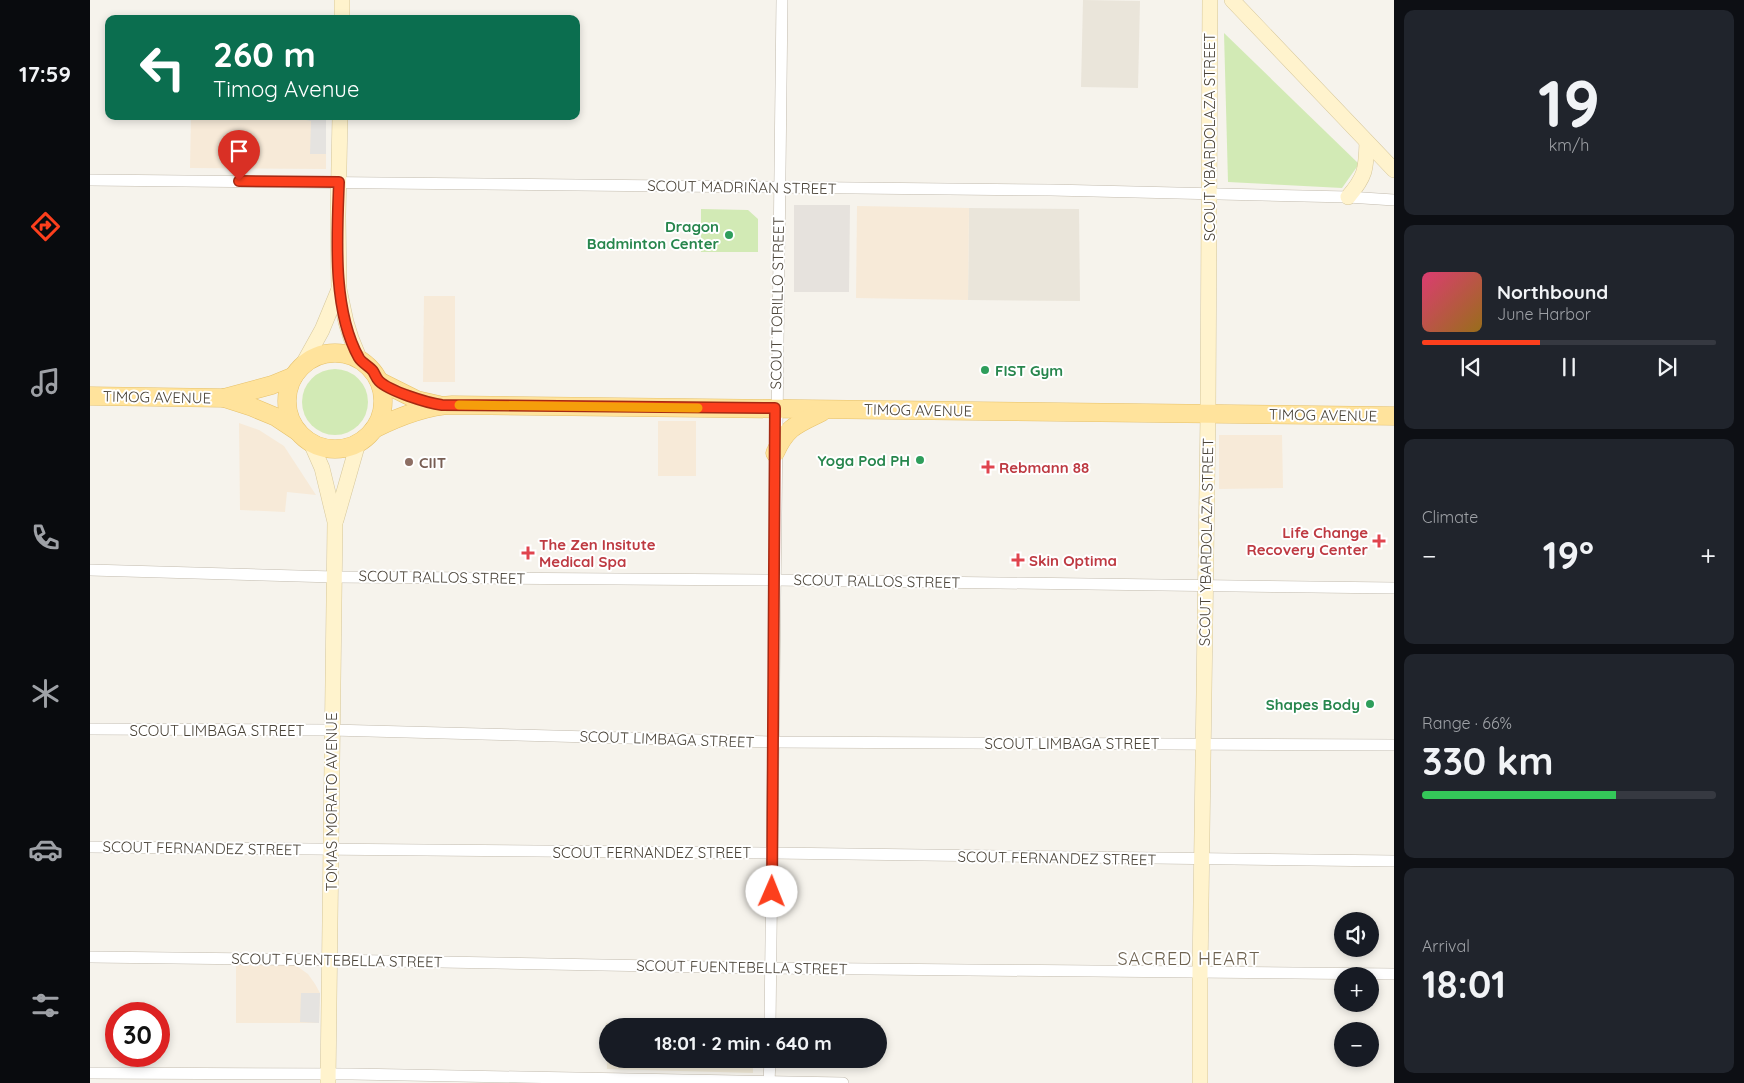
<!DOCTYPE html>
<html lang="en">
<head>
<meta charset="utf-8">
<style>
	:root { --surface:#171b24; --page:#20242c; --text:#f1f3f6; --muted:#9ea1a6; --line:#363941; --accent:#fc3f1d }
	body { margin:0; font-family:Quicksand,sans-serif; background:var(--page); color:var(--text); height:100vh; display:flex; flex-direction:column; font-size:19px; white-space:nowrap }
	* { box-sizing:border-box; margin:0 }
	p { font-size:16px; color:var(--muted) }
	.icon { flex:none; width:28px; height:28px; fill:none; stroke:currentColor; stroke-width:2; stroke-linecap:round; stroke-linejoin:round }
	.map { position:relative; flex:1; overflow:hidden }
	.sheet { display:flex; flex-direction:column; gap:10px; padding:10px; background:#0d0f14; width:350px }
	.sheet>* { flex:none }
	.top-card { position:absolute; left:15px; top:15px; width:475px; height:105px; border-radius:10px; box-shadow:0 2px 8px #0003; background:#0b6e4f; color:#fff; overflow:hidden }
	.controls { position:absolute; left:1244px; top:912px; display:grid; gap:10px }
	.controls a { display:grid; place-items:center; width:45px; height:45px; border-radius:50%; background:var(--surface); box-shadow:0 2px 8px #0003; font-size:25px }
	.speed { position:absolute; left:15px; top:1002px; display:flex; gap:10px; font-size:25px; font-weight:700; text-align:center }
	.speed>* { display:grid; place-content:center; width:65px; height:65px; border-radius:50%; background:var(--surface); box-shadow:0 2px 8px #0003; line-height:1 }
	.speed .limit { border:8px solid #d22; background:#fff; color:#111 }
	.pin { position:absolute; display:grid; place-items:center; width:42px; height:42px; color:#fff; margin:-51px -21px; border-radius:50% 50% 50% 0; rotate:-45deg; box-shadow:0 0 5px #0007 }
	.pin .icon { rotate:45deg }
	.me { position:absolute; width:55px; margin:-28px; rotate:1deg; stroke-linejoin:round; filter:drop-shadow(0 0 4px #0008) }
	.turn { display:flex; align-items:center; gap:18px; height:105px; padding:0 25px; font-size:22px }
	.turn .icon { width:65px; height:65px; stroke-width:2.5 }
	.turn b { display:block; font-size:35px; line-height:42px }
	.big { font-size:38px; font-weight:800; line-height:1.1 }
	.sheet .tile { flex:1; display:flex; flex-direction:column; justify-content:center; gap:8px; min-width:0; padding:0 18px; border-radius:10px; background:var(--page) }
	.sheet .dial { align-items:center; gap:0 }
	.dial b { font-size:65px; line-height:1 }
	.song { display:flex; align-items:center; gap:15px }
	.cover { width:60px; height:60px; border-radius:8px; background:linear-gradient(135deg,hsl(340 70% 55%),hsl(40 70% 35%)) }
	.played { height:5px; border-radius:2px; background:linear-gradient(90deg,var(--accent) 40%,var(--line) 40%) }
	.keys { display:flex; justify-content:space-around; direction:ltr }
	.heat { display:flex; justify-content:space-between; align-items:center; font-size:28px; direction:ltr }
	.charge { height:8px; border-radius:4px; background:linear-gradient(90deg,#34c759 66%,var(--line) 0) }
	.trip { position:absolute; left:509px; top:1018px; width:288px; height:50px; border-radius:25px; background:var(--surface); box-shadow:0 2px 8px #0003; font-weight:800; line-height:50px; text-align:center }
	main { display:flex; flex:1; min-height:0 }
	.menu { display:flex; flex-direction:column; width:90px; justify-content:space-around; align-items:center; background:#090b0e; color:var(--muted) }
	.menu .icon { width:35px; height:35px }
	.menu .selected { color:var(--accent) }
	.menu b { font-size:22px; color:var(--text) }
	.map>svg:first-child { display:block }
</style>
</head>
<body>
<main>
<nav class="menu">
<b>17:59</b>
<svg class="icon selected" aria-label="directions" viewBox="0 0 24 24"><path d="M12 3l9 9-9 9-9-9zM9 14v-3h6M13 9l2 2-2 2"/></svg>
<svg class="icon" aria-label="music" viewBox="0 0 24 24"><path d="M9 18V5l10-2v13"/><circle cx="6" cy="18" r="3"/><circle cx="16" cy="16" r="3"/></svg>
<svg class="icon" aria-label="phone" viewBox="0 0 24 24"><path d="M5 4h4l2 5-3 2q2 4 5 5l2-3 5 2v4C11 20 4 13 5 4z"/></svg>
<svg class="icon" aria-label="climate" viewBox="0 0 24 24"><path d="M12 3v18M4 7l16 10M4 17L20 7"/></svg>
<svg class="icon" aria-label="car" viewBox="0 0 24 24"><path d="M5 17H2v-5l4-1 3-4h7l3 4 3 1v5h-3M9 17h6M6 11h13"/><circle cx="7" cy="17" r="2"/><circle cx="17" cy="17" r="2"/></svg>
<svg class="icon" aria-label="filters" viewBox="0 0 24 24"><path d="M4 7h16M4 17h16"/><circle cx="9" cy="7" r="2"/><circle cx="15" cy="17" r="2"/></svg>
</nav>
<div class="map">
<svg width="1304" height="1083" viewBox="0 0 1304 1083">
	<rect width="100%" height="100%" fill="#f6f3ec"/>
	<g fill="#eae5da">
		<path d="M 993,0 L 1050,1 L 1048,88 L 991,87 Z"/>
		<path d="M 879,208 L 989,209 L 990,301 L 878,300 Z"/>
	</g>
	<g fill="#f7ead8">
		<path d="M 101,116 L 236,116 L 236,169 L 100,168 Z"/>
		<path d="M 767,206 L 879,208 L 878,300 L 766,298 Z"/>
		<path d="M 334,296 L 365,296 L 365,382 L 333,382 Z"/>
		<rect x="568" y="421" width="38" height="55"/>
		<path d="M 149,423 L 169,430 L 194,446 L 226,495 L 197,492 L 195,512 L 150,510 Z"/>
		<path d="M 1129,435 L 1192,435 L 1193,488 L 1129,489 Z"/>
		<path d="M 201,962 L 218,974 L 225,984 L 230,993 L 229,1023 L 146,1023 L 146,965 Z"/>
	</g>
	<path fill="#e6e2dd" d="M 704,205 L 760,205 L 759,292 L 704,292 Z"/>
	<path fill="#efe8d6" d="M 516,1023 L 646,1026 L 518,1026 L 518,1059 L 663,1059 L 663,1073 L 517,1069 Z"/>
	<g fill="#d2eab5">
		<path d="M 1134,33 L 1269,164 L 1252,188 L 1138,182 Z"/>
		<path d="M 611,209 L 658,210 L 668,219 L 668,252 L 611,252 Z"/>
		<circle cx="245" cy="402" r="33"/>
	</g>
	<g fill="#e5e3e0">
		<path d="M 216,116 L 236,116 L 236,154 L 220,154 L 221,121 L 216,120 Z"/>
		<path d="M 211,993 L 230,993 L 229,1023 L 210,1022 Z"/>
	</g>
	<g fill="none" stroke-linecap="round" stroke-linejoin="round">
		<defs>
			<g id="street">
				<path d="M 0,180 L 961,190 L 1258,197 L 1304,200"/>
				<path d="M 0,570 L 244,577 L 685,580 L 1304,588"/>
				<path d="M 0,729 L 241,730 L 682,742 L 1304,745"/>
				<path d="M 0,847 L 683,853 L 1304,861"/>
				<path d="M 0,957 L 240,960 L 680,968 L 1304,974"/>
				<path d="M 680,1026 C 682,684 687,342 692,0"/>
				<path d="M 0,1073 L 262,1074 L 753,1083"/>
				<path d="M 679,1083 L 680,1059"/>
			</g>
			<g id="secondary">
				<path d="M 1142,0 L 1304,170"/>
				<path d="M 252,19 L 252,0"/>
				<path d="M 250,116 L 248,216 L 249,289 L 256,322 L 261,338 L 270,360"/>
				<path d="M 1258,197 C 1276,176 1276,169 1277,142"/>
				<path d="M 212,366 L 232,330 L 249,289"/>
				<path d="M 221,443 L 232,468 L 245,522 L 238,1083"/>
				<path d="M 246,520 L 268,443"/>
				<path d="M 1110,1083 L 1110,973 L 1118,414 L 1120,0"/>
			</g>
			<g id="primary">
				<circle cx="245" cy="401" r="48"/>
				<path d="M 289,381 L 327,400 L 349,405"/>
				<path d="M 0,396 L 134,398 L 162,407 L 186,417 L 207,431"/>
				<path d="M 134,398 L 182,385 L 204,376"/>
				<path d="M 284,429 C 308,417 335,406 362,405 L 1304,416"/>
				<path d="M 685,453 C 697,426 708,424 732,412"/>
			</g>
		</defs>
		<use href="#street" stroke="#c2bbae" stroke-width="12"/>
		<use href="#secondary" stroke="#d6c79b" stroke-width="16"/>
		<use href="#primary" stroke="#e6c16a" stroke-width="19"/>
		<use href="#street" stroke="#fff" stroke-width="11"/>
		<use href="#secondary" stroke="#fff3cd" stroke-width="15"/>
		<use href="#primary" stroke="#ffe39c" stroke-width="18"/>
	</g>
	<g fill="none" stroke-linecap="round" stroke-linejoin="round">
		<defs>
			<path id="route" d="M 149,181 L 249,182 C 247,236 242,310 269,358 C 272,363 279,366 283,371 C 285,374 286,378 289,381 C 299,391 337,403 352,405 L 685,408 L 682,892"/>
		</defs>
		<use href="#route" stroke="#a42913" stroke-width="12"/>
		<use href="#route" stroke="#fc3f1d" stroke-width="9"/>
		<path stroke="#f59e0b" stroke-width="9" d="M 369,405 L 608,408"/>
	</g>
	<g fill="#2e9e5b" stroke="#fff" stroke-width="2">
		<circle cx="639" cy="235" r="5"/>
		<circle cx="895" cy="370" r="5"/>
		<circle cx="830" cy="460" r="5"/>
		<circle cx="1280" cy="704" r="5"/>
	</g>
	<circle fill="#8d6e63" stroke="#fff" stroke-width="2" cx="319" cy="462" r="5"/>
	<g fill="#e0444e" stroke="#fff" stroke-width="2">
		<path d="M895.5 459.5h5v5h5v5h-5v5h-5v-5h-5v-5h5z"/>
		<path d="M1286.5 533.5h5v5h5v5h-5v5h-5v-5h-5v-5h5z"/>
		<path d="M435.5 545.5h5v5h5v5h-5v5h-5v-5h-5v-5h5z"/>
		<path d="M925.5 552.5h5v5h5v5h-5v5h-5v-5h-5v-5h5z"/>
	</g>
	<g text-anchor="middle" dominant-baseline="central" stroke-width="4" stroke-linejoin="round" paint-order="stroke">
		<g font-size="15" fill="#4b4439" stroke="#fff">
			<text transform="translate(1119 137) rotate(-90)">SCOUT YBARDOLAZA STREET</text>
			<text transform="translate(652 187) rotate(1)">SCOUT MADRIÑAN STREET</text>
			<text transform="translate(687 303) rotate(-89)">SCOUT TORILLO STREET</text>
			<text transform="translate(67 397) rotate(1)">TIMOG AVENUE</text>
			<text transform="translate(828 410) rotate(1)">TIMOG AVENUE</text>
			<text transform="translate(1233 415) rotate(1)">TIMOG AVENUE</text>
			<text transform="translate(1116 542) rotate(-89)">SCOUT YBARDOLAZA STREET</text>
			<text transform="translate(352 577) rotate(1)">SCOUT RALLOS STREET</text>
			<text transform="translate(787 581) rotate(1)">SCOUT RALLOS STREET</text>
			<text x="127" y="730">SCOUT LIMBAGA STREET</text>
			<text transform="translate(577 739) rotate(2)">SCOUT LIMBAGA STREET</text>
			<text x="982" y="743">SCOUT LIMBAGA STREET</text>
			<text transform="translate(241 802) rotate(-90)">TOMAS MORATO AVENUE</text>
			<text transform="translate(112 848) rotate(1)">SCOUT FERNANDEZ STREET</text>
			<text x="562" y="852">SCOUT FERNANDEZ STREET</text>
			<text transform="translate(967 858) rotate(1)">SCOUT FERNANDEZ STREET</text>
			<text transform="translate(247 960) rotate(1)">SCOUT FUENTEBELLA STREET</text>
			<text transform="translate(652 967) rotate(1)">SCOUT FUENTEBELLA STREET</text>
		</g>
		<g font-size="15" font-weight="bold" fill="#27864d" stroke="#fff" text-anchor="end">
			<text x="629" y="226">Dragon<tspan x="629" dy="17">Badminton Center</tspan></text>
			<text x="905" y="370" text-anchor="start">FIST Gym</text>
			<text x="820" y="460">Yoga Pod PH</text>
			<text x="1270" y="704">Shapes Body</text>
		</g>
		<g font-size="15" font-weight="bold" fill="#785e54" stroke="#fff" text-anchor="start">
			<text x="329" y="462">CIIT</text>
		</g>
		<g font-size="15" font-weight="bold" fill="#be3a42" stroke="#fff" text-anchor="start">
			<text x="909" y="467">Rebmann 88</text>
			<text x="1278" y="532" text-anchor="end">Life Change<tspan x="1278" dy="17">Recovery Center</tspan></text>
			<text x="449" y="544">The Zen Insitute<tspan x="449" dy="17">Medical Spa</tspan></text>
			<text x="939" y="560">Skin Optima</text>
		</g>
		<g font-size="18" letter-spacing="1" fill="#6e6250" stroke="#fff">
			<text x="1099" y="958">SACRED HEART</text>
		</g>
	</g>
</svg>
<div class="controls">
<a><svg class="icon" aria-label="sound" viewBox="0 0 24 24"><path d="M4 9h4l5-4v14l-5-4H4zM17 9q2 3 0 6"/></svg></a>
<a>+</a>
<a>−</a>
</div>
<div class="speed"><div class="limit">30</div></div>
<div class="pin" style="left:149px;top:181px;background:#d93025"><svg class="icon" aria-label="arrive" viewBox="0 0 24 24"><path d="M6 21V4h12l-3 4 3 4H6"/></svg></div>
<svg class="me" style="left:682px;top:892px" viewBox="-20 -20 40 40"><circle r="19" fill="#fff"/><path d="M0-13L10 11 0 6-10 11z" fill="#fc3f1d"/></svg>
<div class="trip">18:01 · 2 min · 640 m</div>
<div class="top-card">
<div class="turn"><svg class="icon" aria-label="left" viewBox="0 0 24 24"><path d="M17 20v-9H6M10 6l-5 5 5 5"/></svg><div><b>260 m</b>Timog Avenue</div></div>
</div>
</div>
<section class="sheet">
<div class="tile dial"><b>19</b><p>km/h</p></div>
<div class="tile">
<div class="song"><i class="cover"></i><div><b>Northbound</b><p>June Harbor</p></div></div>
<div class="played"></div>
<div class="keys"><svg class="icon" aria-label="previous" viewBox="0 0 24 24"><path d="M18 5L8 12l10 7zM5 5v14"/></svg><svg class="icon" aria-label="pause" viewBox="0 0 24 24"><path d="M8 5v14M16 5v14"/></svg><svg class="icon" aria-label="next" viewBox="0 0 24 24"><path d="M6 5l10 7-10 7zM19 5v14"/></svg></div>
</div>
<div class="tile"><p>Climate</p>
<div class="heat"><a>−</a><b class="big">19°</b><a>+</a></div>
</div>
<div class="tile"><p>Range · 66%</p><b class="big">330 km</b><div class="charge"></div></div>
<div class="tile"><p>Arrival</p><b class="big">18:01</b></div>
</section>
</main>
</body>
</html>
